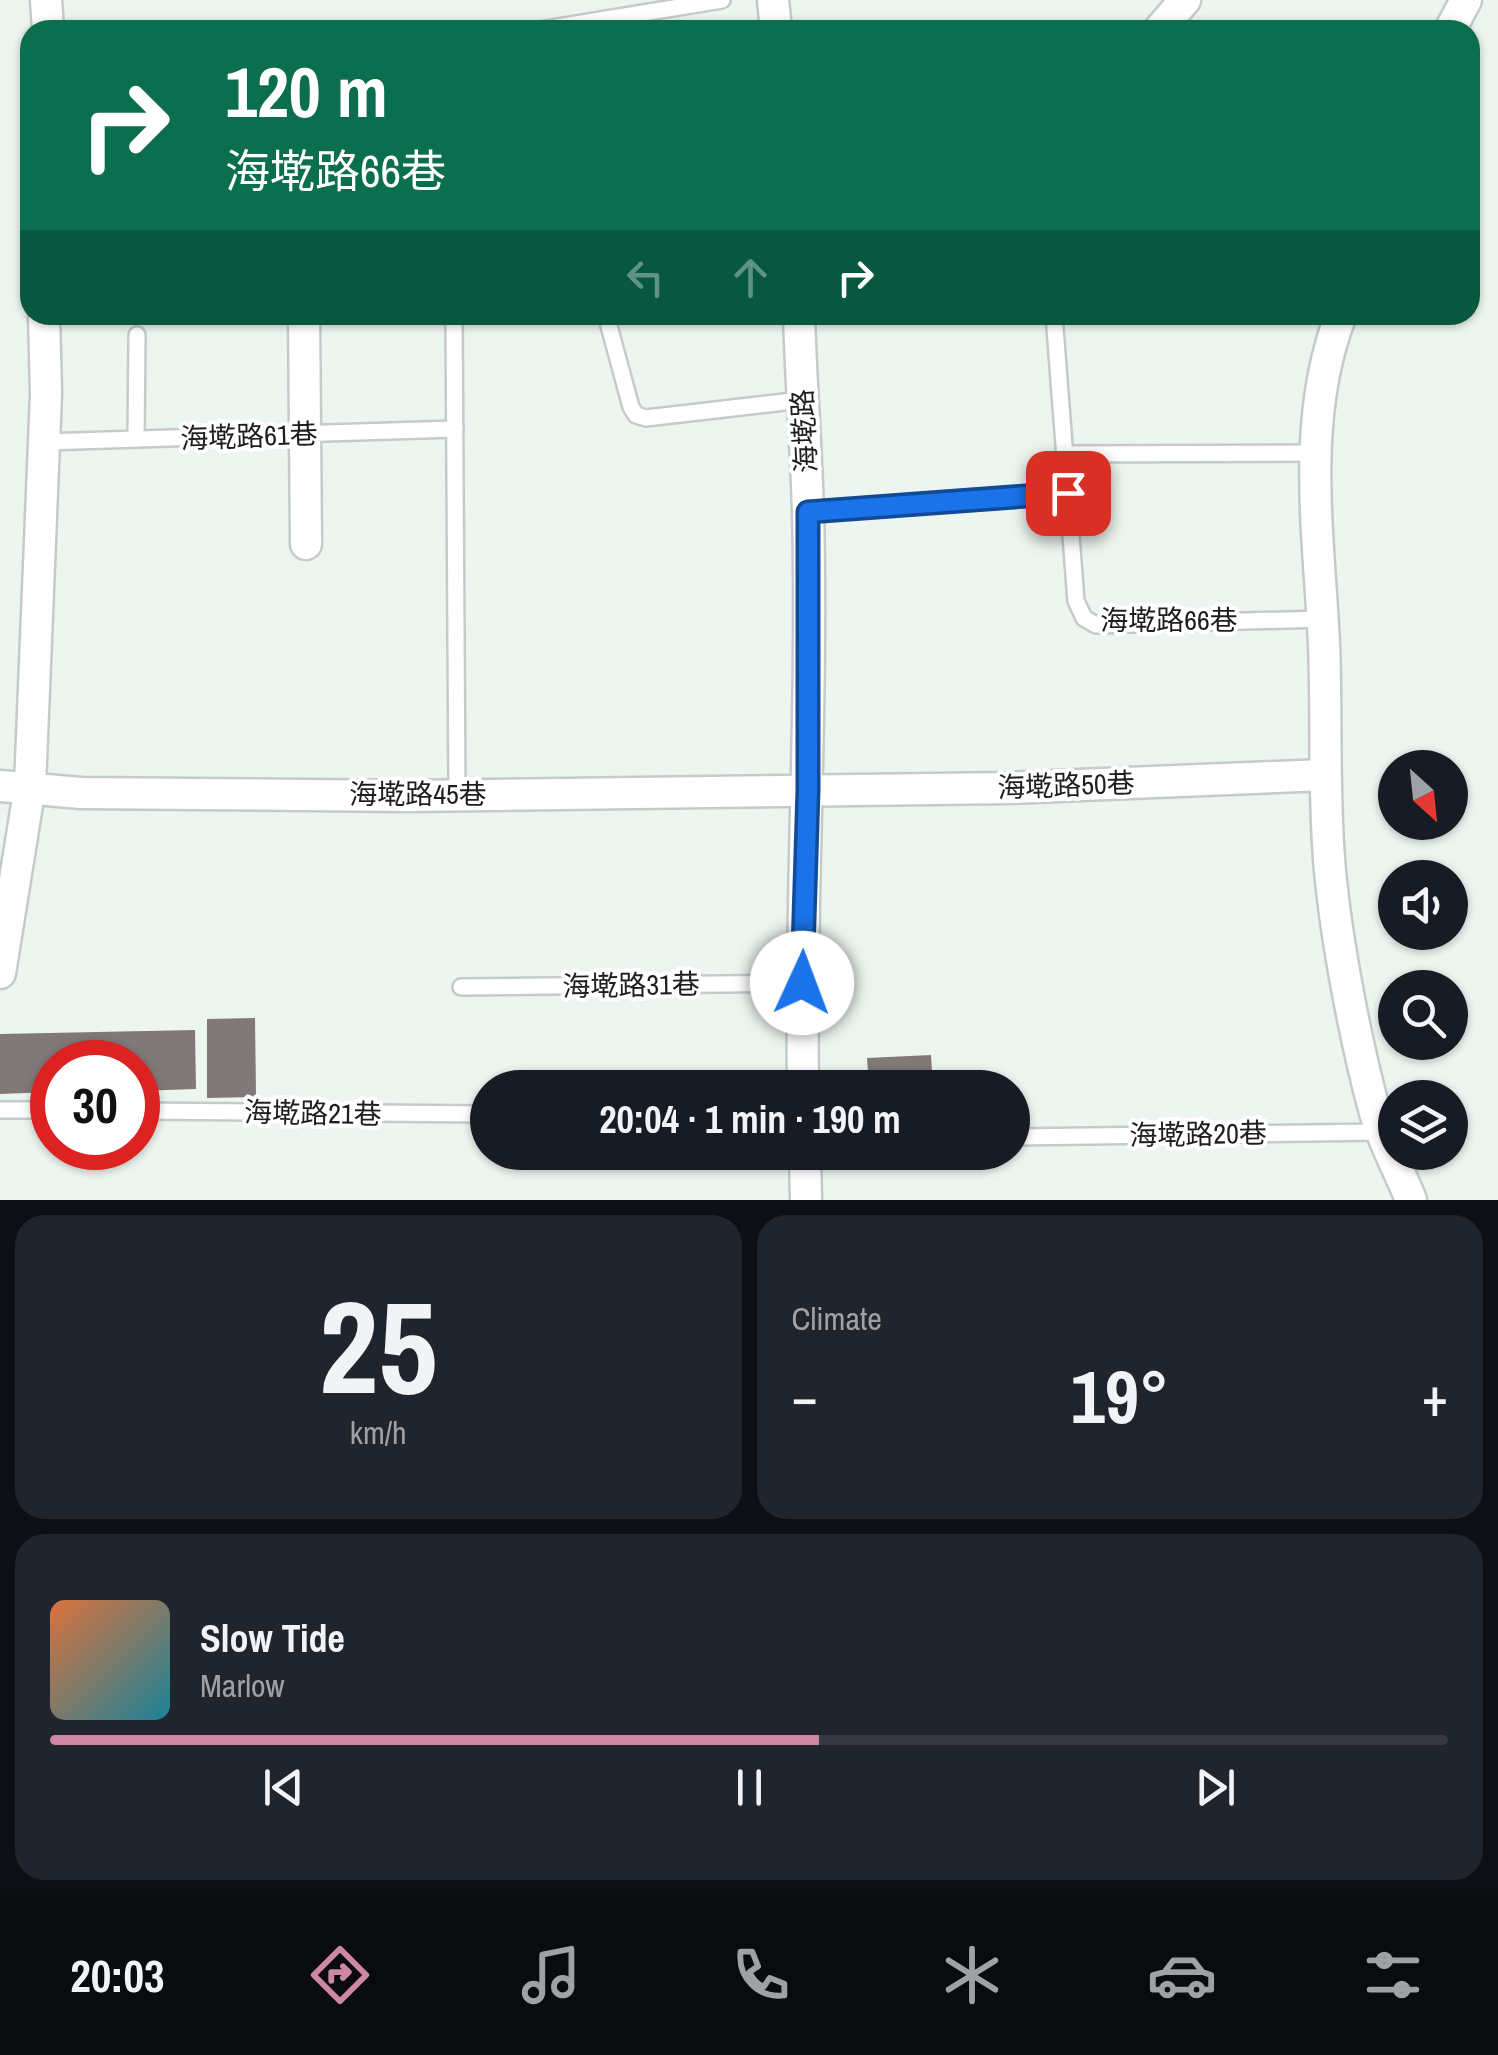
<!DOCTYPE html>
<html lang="en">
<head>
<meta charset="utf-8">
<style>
	:root { --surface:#171b24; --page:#20242c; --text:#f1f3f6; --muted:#9ea1a6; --line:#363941; --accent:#cd87a3 }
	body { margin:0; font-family:"Archivo Narrow","Noto Sans TC",sans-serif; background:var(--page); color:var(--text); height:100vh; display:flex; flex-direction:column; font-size:38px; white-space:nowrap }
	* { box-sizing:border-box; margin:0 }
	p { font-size:32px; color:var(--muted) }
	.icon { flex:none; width:55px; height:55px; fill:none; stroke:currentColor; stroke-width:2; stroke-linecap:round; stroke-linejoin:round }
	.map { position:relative; height:1200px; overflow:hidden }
	.details { display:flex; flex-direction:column; gap:15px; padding:15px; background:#0d0f14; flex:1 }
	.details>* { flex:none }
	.top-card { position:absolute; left:20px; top:20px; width:1460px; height:305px; border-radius:30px; box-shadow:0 2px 8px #0004; background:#0b6e4f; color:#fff; overflow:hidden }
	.needle { width:65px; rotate:153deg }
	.fabs { position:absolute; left:1378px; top:750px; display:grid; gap:20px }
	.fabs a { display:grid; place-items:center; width:90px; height:90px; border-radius:50%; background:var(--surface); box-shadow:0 2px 8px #0004; font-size:50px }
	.speed { position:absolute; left:30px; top:1040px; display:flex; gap:20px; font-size:50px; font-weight:700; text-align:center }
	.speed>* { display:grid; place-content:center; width:130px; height:130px; border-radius:50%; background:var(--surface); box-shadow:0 2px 8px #0004; line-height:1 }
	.speed .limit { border:15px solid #d22; background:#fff; color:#111 }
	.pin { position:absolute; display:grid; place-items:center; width:85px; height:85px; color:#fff; margin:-42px; border-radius:20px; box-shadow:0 5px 15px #0006 }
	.me { position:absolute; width:110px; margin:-55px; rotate:2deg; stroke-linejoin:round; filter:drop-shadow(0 0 8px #0008) }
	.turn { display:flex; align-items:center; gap:35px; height:210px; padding:0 40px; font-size:45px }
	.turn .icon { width:130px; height:130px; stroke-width:2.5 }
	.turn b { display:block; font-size:70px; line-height:85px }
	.lanes { display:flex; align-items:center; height:95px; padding:0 40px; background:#0003; justify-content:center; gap:50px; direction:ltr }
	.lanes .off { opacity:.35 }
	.big { font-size:75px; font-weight:700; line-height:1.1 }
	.details .tile { flex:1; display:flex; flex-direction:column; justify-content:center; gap:15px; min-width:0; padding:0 35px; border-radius:30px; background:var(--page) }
	.details .dial { align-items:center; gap:0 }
	.dial b { font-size:130px; line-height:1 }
	.song { display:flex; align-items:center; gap:30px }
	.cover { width:120px; height:120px; border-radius:15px; background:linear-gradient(135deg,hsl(20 70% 55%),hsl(190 70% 35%)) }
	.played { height:10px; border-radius:5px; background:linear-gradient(90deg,var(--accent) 55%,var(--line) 55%) }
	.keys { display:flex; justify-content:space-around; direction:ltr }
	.heat { display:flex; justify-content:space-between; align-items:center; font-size:55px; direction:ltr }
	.details .tiles { flex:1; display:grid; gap:15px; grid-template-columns:1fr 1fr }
	.tile:last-child { grid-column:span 2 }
	.trip { position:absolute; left:470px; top:1070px; width:560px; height:100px; border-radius:50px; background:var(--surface); box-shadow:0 2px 8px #0004; font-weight:700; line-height:100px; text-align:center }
	.tab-bar { display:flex; height:160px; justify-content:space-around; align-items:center; background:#090b0e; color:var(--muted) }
	.tab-bar .icon { width:70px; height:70px }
	.tab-bar .current { color:var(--accent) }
	.tab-bar b { font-size:45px; color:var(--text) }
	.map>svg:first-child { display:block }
</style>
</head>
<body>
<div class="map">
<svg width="1498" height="1200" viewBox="0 0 1498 1200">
	<rect width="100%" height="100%" fill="#edf5f0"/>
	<g fill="#807879">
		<path d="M 255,1018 L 256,1097 L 207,1098 L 207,1019 Z"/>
		<path d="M 195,1030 L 196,1089 L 138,1091 L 138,1062 L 52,1062 L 52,1092 L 0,1094 L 0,1034 Z"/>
		<path d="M 931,1055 L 933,1088 L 869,1088 L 867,1058 Z"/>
	</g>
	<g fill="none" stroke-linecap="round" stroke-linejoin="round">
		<defs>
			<g id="service">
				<path d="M 539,30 L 722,0"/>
				<path d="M 454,315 L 457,795"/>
				<path d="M 606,315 L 631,407 L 636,415 L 646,418 L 802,400"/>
				<path d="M 1054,315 L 1076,601 L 1084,618 L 1096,625 L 1322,619"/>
				<path d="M 136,439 L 137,335"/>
				<path d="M 44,442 L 455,429"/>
				<path d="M 1065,454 L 1317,453"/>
				<path d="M 808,512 L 1068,493"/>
				<path d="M 461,987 L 801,983"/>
				<path d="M 0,1110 L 52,1110"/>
				<path d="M 138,1111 L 488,1114"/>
				<path d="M 1012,1137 L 1383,1132"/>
			</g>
			<g id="minor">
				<path d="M 46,0 L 48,30"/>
				<path d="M 773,0 L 776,30"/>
				<path d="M 1159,30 L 1185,0"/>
				<path d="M 1450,30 L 1466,0"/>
				<path d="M 304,315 L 306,544"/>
				<path d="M 799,315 C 801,381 806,446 808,512 C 813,704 800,896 803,1088"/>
				<path d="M 1341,315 C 1300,419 1319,536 1324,644 C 1327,720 1323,795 1330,871 C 1337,944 1355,1038 1374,1109 C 1382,1140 1399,1170 1411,1200"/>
				<path d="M 0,786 L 81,793 L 409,796 L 1007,788 L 1324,775"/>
				<path d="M 0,973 L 30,786 L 46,394 L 44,315"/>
				<path d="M 805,1152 L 806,1200"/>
			</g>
		</defs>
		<use href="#service" stroke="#c5ccc8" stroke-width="20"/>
		<use href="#minor" stroke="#c5ccc8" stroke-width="35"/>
		<use href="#service" stroke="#fff" stroke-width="15"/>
		<use href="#minor" stroke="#fff" stroke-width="30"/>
	</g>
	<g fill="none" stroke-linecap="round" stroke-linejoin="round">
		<defs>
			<path id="route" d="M 802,983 L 808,790 L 808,512 L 1068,493"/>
		</defs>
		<use href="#route" stroke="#114b97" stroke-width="25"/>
		<use href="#route" stroke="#1a73e8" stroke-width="18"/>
	</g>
	<g text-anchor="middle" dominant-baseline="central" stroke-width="8" stroke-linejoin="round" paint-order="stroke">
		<g font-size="28" fill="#1c1f1d" stroke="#fff">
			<text transform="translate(804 431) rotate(-93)">海墘路</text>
			<text transform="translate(249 436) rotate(-2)">海墘路61巷</text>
			<text x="1169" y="620">海墘路66巷</text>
			<text transform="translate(1066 785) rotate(-2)">海墘路50巷</text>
			<text x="418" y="794">海墘路45巷</text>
			<text transform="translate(631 985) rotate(-1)">海墘路31巷</text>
			<text transform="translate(313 1113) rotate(1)">海墘路21巷</text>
			<text transform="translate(1198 1134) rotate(-1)">海墘路20巷</text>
		</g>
	</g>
</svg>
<div class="fabs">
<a><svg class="needle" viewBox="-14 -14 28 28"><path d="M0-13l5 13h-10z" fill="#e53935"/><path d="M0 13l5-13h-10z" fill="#9ea1a6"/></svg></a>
<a><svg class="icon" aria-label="sound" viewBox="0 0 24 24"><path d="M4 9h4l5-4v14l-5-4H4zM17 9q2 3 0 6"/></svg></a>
<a><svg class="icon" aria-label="search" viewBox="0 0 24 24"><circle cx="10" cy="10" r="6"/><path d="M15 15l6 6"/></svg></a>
<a><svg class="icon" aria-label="layers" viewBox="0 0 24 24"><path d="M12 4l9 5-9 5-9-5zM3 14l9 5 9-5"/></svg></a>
</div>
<div class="speed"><div class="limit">30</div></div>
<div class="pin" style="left:1068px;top:493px;background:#d93025"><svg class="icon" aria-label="arrive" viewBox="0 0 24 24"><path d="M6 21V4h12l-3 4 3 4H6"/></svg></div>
<svg class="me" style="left:802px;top:983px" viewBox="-20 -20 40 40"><circle r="19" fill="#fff"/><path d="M0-13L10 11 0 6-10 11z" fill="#1a73e8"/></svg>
<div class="trip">20:04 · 1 min · 190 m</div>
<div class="top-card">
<div class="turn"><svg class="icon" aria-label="right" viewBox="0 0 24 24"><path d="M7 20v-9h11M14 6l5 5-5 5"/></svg><div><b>120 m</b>海墘路66巷</div></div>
<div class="lanes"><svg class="icon off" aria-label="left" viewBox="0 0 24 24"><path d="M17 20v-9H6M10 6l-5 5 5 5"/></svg><svg class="icon off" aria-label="ahead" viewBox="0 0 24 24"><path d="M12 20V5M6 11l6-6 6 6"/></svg><svg class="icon" aria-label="right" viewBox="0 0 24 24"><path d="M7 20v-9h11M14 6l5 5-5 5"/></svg></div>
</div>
</div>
<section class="details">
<div class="tiles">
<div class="tile dial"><b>25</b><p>km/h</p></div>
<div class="tile"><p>Climate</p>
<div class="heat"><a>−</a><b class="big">19°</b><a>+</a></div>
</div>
<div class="tile">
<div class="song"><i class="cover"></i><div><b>Slow Tide</b><p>Marlow</p></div></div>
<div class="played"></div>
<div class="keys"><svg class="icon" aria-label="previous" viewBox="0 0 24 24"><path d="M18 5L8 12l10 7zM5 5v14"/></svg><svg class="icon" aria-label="pause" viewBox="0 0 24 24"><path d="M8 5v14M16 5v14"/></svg><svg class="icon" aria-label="next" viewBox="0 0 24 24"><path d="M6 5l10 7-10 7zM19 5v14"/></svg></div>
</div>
</div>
</section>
<nav class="tab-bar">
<b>20:03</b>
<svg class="icon current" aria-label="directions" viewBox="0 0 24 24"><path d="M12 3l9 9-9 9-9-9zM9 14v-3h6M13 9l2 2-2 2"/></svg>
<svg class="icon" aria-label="music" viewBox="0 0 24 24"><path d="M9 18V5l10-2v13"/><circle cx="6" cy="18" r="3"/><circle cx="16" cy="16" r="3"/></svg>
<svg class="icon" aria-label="phone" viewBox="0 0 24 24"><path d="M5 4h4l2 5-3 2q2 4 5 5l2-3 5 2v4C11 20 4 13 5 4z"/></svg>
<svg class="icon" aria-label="climate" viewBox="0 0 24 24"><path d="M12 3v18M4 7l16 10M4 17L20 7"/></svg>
<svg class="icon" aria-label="car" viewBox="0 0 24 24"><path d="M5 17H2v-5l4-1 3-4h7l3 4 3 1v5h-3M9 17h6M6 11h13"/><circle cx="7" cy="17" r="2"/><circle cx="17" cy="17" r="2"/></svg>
<svg class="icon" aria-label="filters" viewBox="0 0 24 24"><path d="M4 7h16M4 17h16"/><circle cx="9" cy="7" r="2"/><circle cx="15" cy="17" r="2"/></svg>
</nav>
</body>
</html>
